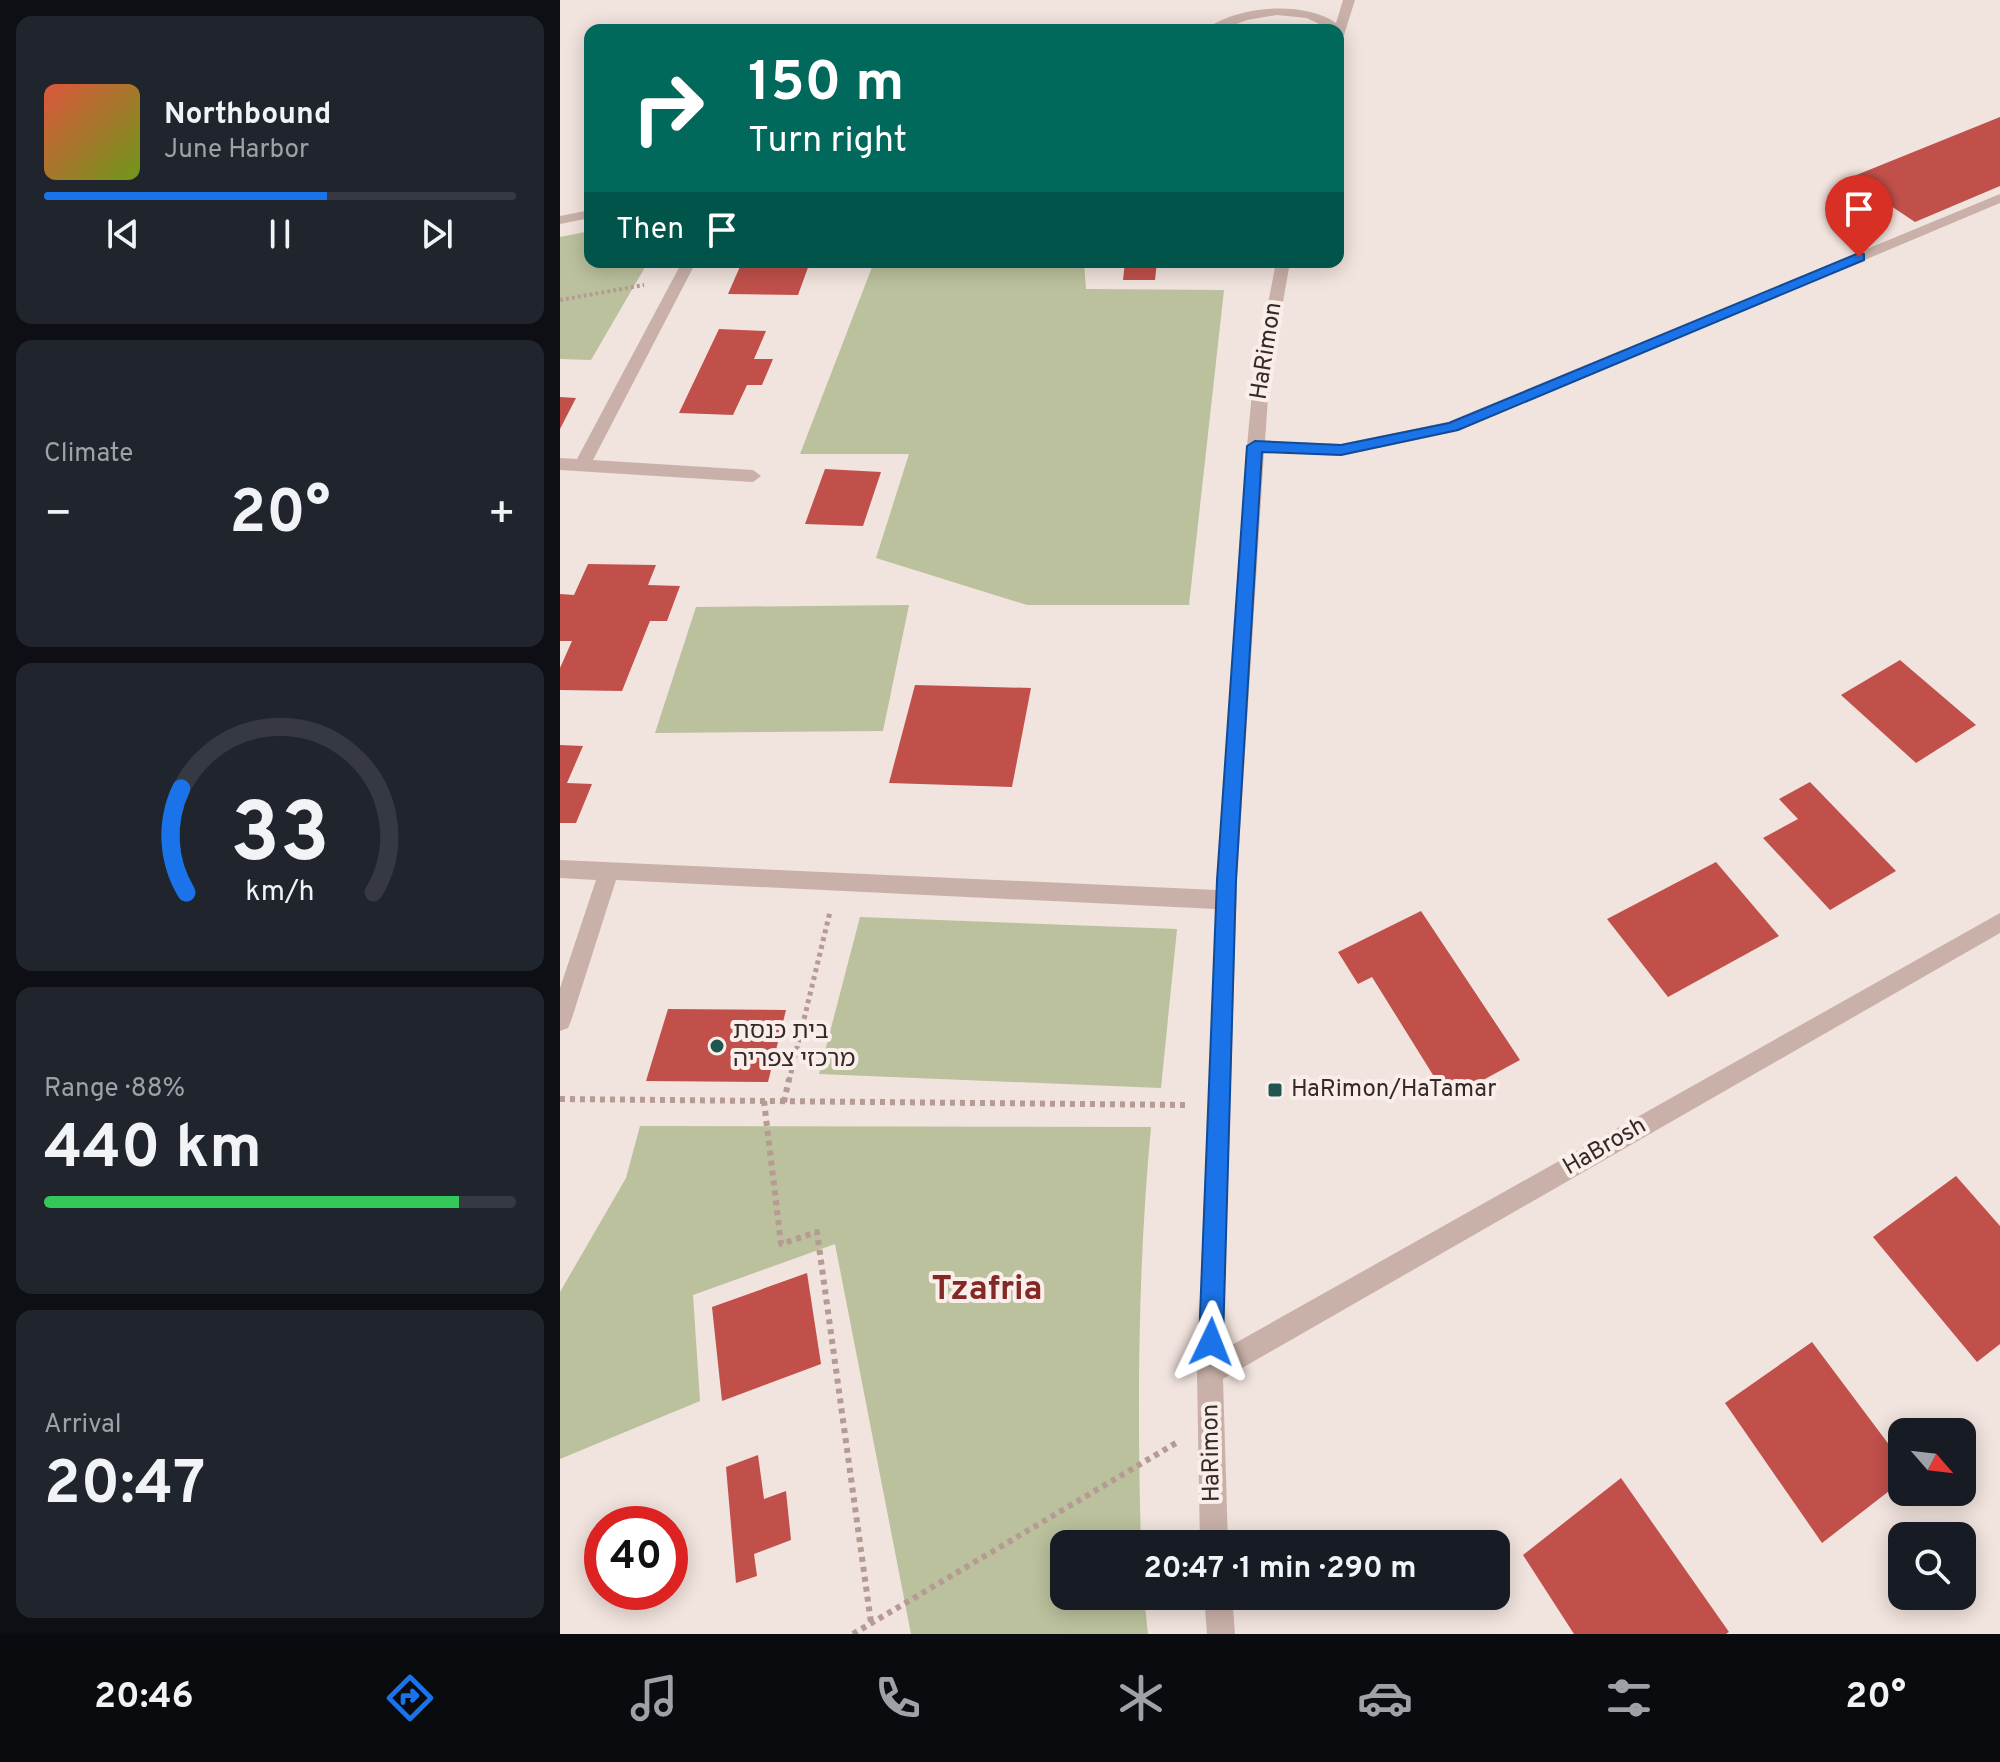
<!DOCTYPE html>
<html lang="en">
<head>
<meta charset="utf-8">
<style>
	:root { --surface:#171b24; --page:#20242c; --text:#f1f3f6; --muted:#9ea1a6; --line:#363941; --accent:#1a73e8 }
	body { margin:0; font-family:Overpass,"Noto Sans Hebrew",sans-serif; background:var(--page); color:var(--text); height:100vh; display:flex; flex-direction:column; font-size:30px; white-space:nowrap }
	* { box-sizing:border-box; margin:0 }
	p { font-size:26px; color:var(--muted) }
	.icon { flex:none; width:44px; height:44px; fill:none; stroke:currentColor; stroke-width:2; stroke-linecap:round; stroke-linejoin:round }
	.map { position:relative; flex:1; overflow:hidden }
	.drawer { display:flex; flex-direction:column; gap:16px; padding:16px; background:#0d0f14; width:560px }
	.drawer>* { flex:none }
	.top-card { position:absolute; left:24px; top:24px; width:760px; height:244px; border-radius:16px; box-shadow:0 4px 20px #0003; background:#00695c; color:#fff; overflow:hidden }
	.needle { width:52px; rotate:118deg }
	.buttons { position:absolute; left:1328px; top:1418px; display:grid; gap:16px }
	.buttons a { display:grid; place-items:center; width:88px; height:88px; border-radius:16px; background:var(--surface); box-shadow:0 4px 20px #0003; font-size:40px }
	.speed { position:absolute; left:24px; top:1506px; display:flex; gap:16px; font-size:40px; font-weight:700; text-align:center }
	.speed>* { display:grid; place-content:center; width:104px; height:104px; border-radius:50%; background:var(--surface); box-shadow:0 4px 20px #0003; line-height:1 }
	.speed .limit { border:12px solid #d22; background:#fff; color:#111 }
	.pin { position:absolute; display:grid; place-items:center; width:68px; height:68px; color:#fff; margin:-82px -34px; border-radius:50% 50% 50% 0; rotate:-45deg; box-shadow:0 0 8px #0007 }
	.pin .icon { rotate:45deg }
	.me { position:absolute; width:88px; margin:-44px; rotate:2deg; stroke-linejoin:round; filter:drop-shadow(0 0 6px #0008) }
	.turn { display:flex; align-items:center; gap:28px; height:168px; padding:0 32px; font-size:36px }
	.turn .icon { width:104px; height:104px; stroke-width:2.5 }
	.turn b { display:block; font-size:56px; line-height:68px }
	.then { display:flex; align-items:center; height:76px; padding:0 32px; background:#0003; gap:16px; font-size:30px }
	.big { font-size:60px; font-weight:700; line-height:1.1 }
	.drawer .card { flex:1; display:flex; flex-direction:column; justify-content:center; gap:12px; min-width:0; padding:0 28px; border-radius:16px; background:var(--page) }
	.drawer .dial { align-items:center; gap:0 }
	.dial svg { height:208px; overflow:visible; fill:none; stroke:var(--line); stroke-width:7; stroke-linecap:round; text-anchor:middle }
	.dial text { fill:var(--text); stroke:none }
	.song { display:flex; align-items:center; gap:24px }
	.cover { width:96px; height:96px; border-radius:12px; background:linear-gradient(135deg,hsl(10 70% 55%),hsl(80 70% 35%)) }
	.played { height:8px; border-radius:4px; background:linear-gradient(90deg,var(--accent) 60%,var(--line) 60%) }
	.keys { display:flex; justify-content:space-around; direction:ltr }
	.heat { display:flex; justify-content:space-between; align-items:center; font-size:44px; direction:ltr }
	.charge { height:12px; border-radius:6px; background:linear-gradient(90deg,#34c759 88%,var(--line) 0) }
	.trip { position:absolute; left:490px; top:1530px; width:460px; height:80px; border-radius:16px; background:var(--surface); box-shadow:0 4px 20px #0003; font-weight:700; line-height:80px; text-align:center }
	.tabs { display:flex; height:128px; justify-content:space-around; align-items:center; background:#090b0e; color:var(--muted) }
	.tabs .icon { width:56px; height:56px }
	.tabs .selected { color:var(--accent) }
	.tabs b { font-size:36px; color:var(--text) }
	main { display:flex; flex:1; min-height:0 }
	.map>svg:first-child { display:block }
</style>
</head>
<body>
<main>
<section class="drawer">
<div class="card">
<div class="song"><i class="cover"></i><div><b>Northbound</b><p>June Harbor</p></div></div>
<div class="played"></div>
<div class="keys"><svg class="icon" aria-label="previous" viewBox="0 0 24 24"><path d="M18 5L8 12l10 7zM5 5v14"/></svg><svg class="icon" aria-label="pause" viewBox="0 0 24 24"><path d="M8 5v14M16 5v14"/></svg><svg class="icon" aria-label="next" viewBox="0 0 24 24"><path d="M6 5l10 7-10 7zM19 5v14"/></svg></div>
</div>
<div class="card"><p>Climate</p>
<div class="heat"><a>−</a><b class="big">20°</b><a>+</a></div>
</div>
<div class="card dial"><svg viewBox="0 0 100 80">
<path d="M14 69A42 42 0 1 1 86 69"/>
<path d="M14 69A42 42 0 0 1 12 29" stroke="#1a73e8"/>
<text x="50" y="56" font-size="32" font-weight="700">33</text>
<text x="50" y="72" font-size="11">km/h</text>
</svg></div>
<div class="card"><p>Range · 88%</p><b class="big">440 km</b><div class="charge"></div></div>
<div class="card"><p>Arrival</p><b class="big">20:47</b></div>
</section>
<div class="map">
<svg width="1440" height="1634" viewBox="0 0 1440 1634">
	<rect width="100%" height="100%" fill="#f1e3dd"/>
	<g fill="#bbc09d">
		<path d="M 30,231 L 30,262 L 88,262 L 31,360 L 0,359 L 0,237 Z"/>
		<path d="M 314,262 L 524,262 L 526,289 L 664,290 L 629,605 L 467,605 L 316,558 L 349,454 L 240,454 Z"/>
		<path d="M 349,605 L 323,731 L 95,733 L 136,607 Z"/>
		<path d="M 300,917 L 617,929 L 601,1088 L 259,1074 Z"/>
		<path d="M 80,1126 L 591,1127 C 578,1266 577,1404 581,1544 L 504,1544 L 504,1596 L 584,1596 L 588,1634 L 351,1634 L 275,1244 L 133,1295 L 140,1401 L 0,1459 L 0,1292 L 66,1178 Z"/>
	</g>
	<g fill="#c1504b">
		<path d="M 1440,117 L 1440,186 L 1355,222 L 1289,178 Z"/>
		<path d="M 182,262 L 250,262 L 238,295 L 168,294 Z"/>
		<path d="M 565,262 L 597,262 L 595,280 L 563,280 Z"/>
		<path d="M 159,329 L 206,331 L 194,359 L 213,359 L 202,385 L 187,385 L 173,415 L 119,413 Z"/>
		<path d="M 0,397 L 16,398 L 0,429 Z"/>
		<path d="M 265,469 L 321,472 L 303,526 L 245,524 Z"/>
		<path d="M 28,564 L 96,565 L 88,585 L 120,586 L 107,621 L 90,621 L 62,691 L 0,690 L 0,668 L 12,641 L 0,641 L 0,594 L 14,595 Z"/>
		<path d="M 1340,660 L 1416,725 L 1356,763 L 1281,695 Z"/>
		<path d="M 355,685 L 471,688 L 452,787 L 329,783 Z"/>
		<path d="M 0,745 L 23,746 L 7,783 L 32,784 L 16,823 L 0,823 Z"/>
		<path d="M 1250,782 L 1336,871 L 1270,910 L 1203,838 L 1238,819 L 1219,799 Z"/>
		<path d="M 1156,862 L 1219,936 L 1108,997 L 1047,919 Z"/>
		<path d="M 861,911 L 960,1060 L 888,1099 L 812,977 L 798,984 L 778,952 Z"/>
		<path d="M 108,1009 L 226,1010 L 208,1082 L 86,1081 Z"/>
		<path d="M 1396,1176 L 1440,1226 L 1440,1344 L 1417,1362 L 1313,1237 Z"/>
		<path d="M 247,1273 L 261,1364 L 162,1401 L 152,1307 Z"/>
		<path d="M 1252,1342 L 1342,1462 L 1342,1481 L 1262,1543 L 1165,1403 Z"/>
		<path d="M 198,1455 L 204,1499 L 226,1491 L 231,1540 L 194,1554 L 197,1576 L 176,1583 L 166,1467 Z"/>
		<path d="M 1061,1478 L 1169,1632 L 1166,1634 L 1014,1634 L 963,1555 Z"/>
	</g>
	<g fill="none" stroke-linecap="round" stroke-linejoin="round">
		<path stroke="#b59b93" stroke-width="4" stroke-dasharray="3 3" stroke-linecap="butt" d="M 0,300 L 84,285"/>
		<path stroke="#b59b93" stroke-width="5" stroke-dasharray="4 4" stroke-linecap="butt" d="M 229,1081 L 270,912"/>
		<g stroke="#b59b93" stroke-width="6" stroke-dasharray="5 5" stroke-linecap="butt">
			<path d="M 0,1099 L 627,1105"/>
			<path d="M 204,1101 L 221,1244 L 257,1232 L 311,1623"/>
			<path d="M 224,1102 L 229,1079"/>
			<path d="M 293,1634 L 616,1443"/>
		</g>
		<g fill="#c9b1a9" fill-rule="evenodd">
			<path d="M 783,0 L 795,0 L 784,35 L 778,39 L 778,30 L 771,30 L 747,18 L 717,15 L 687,20 L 661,30 L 645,30 C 675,6 743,0 776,23 Z"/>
			<path d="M 1440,194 L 1440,203 L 898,431 L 781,456 L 704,452 L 677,880 L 663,1350 L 1440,913 L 1440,933 L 663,1379 L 668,1544 L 640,1544 L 637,1372 L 656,909 L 56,880 L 11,1021 L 8,1028 L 0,1031 L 0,988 L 36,880 L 0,878 L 0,860 L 656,890 L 687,446 L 693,382 L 716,262 L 730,262 L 709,382 L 705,441 L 781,444 L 888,422 Z"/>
			<path d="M 30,210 L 30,218 L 0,224 L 0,216 Z"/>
			<path d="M 122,262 L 136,262 L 33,460 L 193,470 L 201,476 L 193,482 L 0,470 L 0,458 L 17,459 Z"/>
			<path d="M 644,1596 L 672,1596 L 675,1634 L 647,1634 Z"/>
		</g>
	</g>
	<path fill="#1a73e8" stroke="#114b97" stroke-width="2" d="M 1299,253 L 1304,254 L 1304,260 L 898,430 L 781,455 L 702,452 L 676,880 L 663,1342 L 659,1351 L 651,1354 L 643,1351 L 639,1342 L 657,880 L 687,446 L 695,441 L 781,445 L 889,423 Z"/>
	<g fill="#20564f" stroke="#f9eee9" stroke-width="3">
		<circle cx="157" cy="1046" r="8"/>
		<rect x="707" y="1082" width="16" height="16" rx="4"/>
	</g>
	<g text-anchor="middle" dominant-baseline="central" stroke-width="8" stroke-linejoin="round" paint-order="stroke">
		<g font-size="24" fill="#362a28" stroke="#f9eee9">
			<text transform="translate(707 351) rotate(-81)">HaRimon</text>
			<text transform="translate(1045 1147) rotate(-30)">HaBrosh</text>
			<text transform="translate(652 1453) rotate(-91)">HaRimon</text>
		</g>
		<g font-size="24" fill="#362a28" stroke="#f9eee9" text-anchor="start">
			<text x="173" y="1032">בית כנסת<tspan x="173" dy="28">מרכזי צפריה</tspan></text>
			<text x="731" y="1090">HaRimon/HaTamar</text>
		</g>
		<g font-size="34" font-weight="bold" fill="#822825" stroke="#f9eee9">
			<text x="427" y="1290">Tzafria</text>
		</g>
	</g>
</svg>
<div class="buttons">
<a><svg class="needle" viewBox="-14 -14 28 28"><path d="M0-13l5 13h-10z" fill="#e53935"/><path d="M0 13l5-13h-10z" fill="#9ea1a6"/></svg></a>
<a><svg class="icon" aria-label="search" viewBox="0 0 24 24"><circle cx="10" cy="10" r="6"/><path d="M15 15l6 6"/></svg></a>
</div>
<div class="speed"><div class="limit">40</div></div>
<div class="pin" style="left:1299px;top:257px;background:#d93025"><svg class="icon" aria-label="arrive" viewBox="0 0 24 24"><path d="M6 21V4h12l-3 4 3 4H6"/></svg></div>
<svg class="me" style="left:651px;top:1342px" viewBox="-20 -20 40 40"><path d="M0-17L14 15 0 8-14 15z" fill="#1a73e8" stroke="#fff" stroke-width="4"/></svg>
<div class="trip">20:47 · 1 min · 290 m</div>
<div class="top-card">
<div class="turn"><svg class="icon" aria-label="right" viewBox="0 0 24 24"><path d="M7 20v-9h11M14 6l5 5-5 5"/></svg><div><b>150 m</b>Turn right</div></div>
<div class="then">Then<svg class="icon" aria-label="arrive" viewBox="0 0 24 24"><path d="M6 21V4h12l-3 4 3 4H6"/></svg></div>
</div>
</div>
</main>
<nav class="tabs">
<b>20:46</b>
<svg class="icon selected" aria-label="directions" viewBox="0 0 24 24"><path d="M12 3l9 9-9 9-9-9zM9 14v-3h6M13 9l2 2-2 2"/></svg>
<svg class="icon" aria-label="music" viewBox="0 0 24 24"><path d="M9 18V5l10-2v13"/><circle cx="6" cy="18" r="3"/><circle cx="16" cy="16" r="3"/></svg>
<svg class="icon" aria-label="phone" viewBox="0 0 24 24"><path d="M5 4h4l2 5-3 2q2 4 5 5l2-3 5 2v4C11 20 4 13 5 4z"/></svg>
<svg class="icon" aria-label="climate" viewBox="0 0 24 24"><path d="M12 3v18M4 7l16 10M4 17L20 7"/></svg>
<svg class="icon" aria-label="car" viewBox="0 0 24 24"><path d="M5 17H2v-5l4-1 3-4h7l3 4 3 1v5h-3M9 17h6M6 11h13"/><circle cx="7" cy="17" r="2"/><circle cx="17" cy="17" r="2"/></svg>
<svg class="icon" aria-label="filters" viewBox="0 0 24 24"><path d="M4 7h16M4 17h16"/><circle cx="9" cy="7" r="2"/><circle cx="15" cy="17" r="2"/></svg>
<b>20°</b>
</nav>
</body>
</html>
